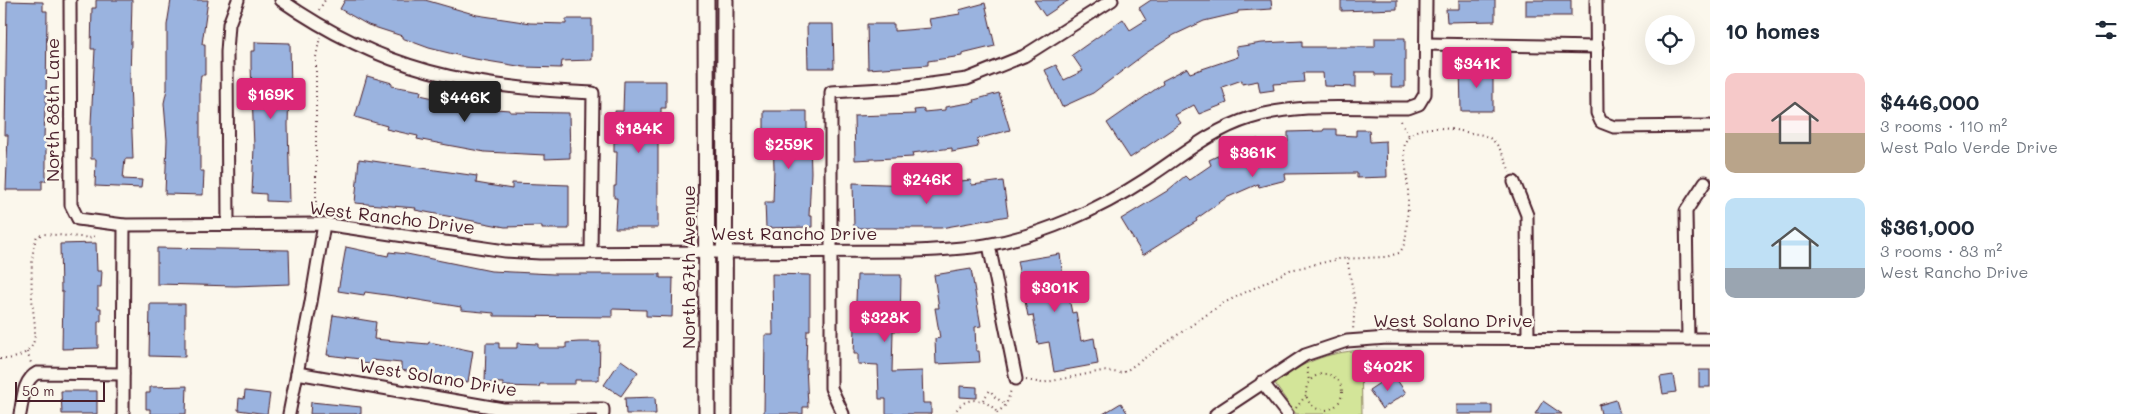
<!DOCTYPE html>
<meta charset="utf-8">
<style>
body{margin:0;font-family:Mali,sans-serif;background:#f6f6f7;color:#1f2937;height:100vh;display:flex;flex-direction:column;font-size:19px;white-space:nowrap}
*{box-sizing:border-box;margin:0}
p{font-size:16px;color:#747a83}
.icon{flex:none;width:28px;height:28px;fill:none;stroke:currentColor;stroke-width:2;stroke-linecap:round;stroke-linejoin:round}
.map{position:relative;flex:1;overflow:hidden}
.details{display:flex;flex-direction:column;background:#fff;width:425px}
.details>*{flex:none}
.tools{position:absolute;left:1645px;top:15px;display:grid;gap:10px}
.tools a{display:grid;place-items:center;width:50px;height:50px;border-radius:50%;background:#fff;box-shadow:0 5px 20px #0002;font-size:25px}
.scale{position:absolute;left:15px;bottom:12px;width:90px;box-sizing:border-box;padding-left:5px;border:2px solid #4a1f2b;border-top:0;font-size:14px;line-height:18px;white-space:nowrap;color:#4a1f2b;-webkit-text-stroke:4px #fbf7ec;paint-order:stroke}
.price{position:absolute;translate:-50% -42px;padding:0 11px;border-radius:5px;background:#db2777;color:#fff;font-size:16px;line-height:32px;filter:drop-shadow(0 1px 2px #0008)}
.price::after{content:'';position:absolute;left:50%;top:30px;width:15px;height:11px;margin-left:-8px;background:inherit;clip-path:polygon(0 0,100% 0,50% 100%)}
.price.on{background:#222;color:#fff}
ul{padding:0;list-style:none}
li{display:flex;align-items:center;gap:15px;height:125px;padding:0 15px}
li span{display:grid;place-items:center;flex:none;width:140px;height:100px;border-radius:10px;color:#555}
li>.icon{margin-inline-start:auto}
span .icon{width:60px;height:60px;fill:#fffc;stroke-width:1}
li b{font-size:21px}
h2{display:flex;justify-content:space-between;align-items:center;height:60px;padding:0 15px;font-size:21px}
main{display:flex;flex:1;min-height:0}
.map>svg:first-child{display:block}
.green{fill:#d3e599;stroke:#8e8262}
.building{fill:#9ab3df;stroke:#4a1f2b}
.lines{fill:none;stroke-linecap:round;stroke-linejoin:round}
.minor-casing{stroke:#4a1f2b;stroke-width:15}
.tertiary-casing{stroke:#4a1f2b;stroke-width:19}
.path{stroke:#4a1f2b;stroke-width:2;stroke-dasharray:1 4;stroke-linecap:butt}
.minor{stroke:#fbf7ec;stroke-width:11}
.tertiary{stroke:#fbf7ec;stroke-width:15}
.labels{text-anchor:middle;stroke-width:5;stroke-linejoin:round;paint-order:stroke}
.street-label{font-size:18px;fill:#4a1f2b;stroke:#fbf7ec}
</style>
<main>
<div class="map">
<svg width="1710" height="414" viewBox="0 0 1710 414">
<rect width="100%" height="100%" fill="#fbf7ec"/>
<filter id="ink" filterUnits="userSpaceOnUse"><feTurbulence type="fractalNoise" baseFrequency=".02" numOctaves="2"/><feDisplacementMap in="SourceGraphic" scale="10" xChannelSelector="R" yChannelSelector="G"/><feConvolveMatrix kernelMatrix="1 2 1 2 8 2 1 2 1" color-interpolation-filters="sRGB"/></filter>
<g filter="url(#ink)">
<path class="green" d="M1361,350l1,64h-66l-22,-31c30,-21 51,-30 87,-33z"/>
<g class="building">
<path d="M96,0h36l-2,81 3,78h-8l-2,20 19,1 -1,8 -46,-2 1,-27h-5v-36l4,-74h-4l1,-41h4z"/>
<path d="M171,0h37l-6,44h3v31h-4l-1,10v86h4l-1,24 -38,-1 2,-54 -3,-37 3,-14v-64z"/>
<path d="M345,0h80l52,15 53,8 36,1v-5h26v41l-30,1 -1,7 -37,-1 -55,-9 -40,-10 -27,-10v-2l-34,-11 -28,-16z"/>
<path d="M1034,0h35l-24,16z"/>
<path d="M1151,0h120l1,9 -34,2v2l-34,8 -30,14 -28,18 -53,40 -31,14 -17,-37 11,-5 8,15 19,-9 -11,-16 51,-36 7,11 16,-10 -7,-12z"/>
<path d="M1341,0h56v9l-56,2z"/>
<path d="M1459,0h36v21l-48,1 -1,-13h13z"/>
<rect x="1526" y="0" width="45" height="16"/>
<path d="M7,1l36,1v9h4l-1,96h-1l-1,32h2v42h-4v9h-36l2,-55h-3z"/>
<path d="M985,3l10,43 -33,8v2l-34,5v4l-60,4 -1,-45h27v7l37,-3 -2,-9 31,-5 -1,-4z"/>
<path d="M807,24h26l1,44h-26z"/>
<path d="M1375,38h30v49h-14v-12h-16v-3h-19v15l-32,-1 -1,-13h-20l1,9 -31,2 1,6 -14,2 -2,-11 -16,3v-4l-20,7 5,16 -28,11 -5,-9 -19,10 6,8 -51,35 -23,-35 56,-39 -1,-3 25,-13 3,5 48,-16 -2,-10 26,-4 40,-2v6h73z"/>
<path d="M255,42l35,1 1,48h-2l-1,34 2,77 -24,-1v-7l-14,-1 2,-46 -3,-81v-15h4z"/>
<path d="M1460,67h23v2h10v42h-32z"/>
<path d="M367,76l25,7v3l29,5 -1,4 60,13 30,2v2l59,1 1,45 -25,1v-4l-60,-3 -38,-7 -30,-6 1,-3 -32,-7 1,-3 -32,-9z"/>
<path d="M624,81h42v27h-5v29h-3v91h-43l2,-30h-3v-12h2l1,-34h-3v-10h4l-3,-31h8z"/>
<path d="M999,93l11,37 -33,9 1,8 -26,5v-4l-40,5 1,4 -58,3 -1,-44 61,-2 -1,-4 10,-1v3l21,-2v-3l30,-5 -1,-2z"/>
<path d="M764,111h43v30h3l1,31 -2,44h3v11l-46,1 -1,-26h8l1,-34 -1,-30h-9z"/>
<path d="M1324,129h12v6l20,1v-6h13l1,12 16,-1 1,36 -30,1v-5l-72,1 1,6 -27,7 -1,-3 -32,14 -30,21 1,2 -54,34 -22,-36 46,-28 18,-15 4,4 22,-15 -2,-5 40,-19 9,-2 2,11 28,-8v-10l35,-1z"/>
<path d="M359,159l118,17 -1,7 36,6v-6l57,2v44h-27v-3l-37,1 -90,-17 1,-2 -61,-5z"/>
<path d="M971,180l1,5 31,-4 5,35 -67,12h-87l-1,-45 61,2z"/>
<path d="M96,243l1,28h5l-1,16h-3v21h3v13h-3v27l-36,1 1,-57h-2l-1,-48z"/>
<path d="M346,247l42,9 1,-4 18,2 84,17 62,3h107v4h13l-1,39 -26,-1v-6l-34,-1v8l-118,-1v-3l-33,-3v-3l-67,-11 -29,-4 -1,3 -26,-4z"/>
<path d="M157,248l132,2 1,34 -55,2 -78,-2z"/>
<path d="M1060,254l4,30 2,-1 6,30 4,-1 5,29 13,-3 4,26 -44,8 -5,-30 -11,2 -5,-29 -5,1 -11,-55z"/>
<path d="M971,269l10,57 -6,1 1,24h3l1,11 -44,2 -1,-25 5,-1 -5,-30h4l-5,-33z"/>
<path d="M772,274l38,1v55h-3l-1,35 2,42h-5v7h-39l1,-79h8z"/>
<path d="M857,275h44l-1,56h-7l-1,41 30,-1 1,32h8v11h-45v-15h-7l-1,-34 -20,-1v-10h-4z"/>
<path d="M150,304h35v53l-36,-1z"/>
<path d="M333,315l43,7 -2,17 54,5 1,-2 44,9 -5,31 -67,-12v-7l-30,-3v4l-12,-1 1,-4 -33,-4z"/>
<path d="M579,342h21l-1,38h-24v4h-35l-1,3 -36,-1v-3h-18l1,-40h13v5h18v-5l21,1v4h28v-5z"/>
<path d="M621,360l17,12 -17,24 -17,-11z"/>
<rect x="1699" y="370" width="11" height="17"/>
<path d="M1393,374l13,19 -24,16 -13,-19z"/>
<path d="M1673,375l3,17 -13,2 -3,-17z"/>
<path d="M187,386l-1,28h-36v-5h-4v-16h4v-6z"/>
<path d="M960,386l17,1v11l-17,-1z"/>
<path d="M61,391h36v23h-35z"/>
<path d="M245,391l25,3 -3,20 -29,-4 1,-12 5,1z"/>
<path d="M655,397l1,17h-30l-1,-16z"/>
<path d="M1616,400l4,14h-19l-2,-9z"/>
<path d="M1543,401l19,13h-27z"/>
<path d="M311,402l50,5v7h-51z"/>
<path d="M1121,403l7,11h-25z"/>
<rect x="1457" y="405" width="35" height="9"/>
</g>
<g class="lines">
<g class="minor-casing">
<g id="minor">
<path d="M70,0l1,205 7,14 46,6 200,-1 181,27 35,2 375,-2c24,-1 47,-2 71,-6 55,-9 114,-36 160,-66 34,-22 65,-49 104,-61 49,-16 106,-9 158,-10l11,-4 6,-10 1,-94"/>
<path d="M281,0c102,71 189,88 312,93l-2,159"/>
<path d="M1596,0l1,113 4,9 13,5 96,-1"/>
<path d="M1426,44l171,3"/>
<path d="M1514,182l13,33 1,123"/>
<path d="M228,224l-1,-172 2,-28 9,-24"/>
<path d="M989,245l27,134"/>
<path d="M1688,339l-2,-128 19,-29"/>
<path d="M297,373l206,36h100v5"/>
<path d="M1262,382l25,32"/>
<path d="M20,414c3,-14 3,-34 17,-41l86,1"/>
<path d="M123,414l1,-189"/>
<path d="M289,414l22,-112 13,-78"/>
<path d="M843,414l-12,-26v-296l70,-4 66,-9 57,-23 88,-56"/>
<path d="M1216,414l89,-59 42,-14 40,-3 323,1"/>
</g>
</g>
<g class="tertiary-casing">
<g id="tertiary">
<path d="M706,0l1,414"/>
<path d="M724,414l1,-414"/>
</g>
</g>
<g class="path">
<path d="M319,10l6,-10"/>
<path d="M1401,121l8,15"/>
<path d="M316,212v-155l4,-20"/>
<path d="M1347,258l8,45 -2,27"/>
<path d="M27,352l4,11"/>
<path d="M0,359c12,1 28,-4 33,-15 4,-11 1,-25 0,-35 -2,-18 -3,-57 4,-73l7,-2 49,4 3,-5"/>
<path d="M1307,368l2,13"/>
<circle cx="1324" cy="392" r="18"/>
<path d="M1026,380l16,3 60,-12 21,2 99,-69 68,-34 49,-11 47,-2 13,-4c8,-9 7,-21 8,-32 1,-14 2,-28 0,-43 -2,-25 -12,-48 25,-50 14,-1 31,4 45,6 21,2 26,21 33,38"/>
<path d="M983,400l7,-10 5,7 10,7"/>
<path d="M1296,408l11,-14"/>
<path d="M997,413l9,-8 5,-15"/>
<path d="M954,414c10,-20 33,-17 44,0"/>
</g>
<use href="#minor" class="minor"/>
<use href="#tertiary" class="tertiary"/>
</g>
</g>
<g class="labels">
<g class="street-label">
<text transform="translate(53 110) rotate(-90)" y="6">North 88th Lane</text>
<text transform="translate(392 218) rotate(7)" y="6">West Rancho Drive</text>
<text x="794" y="240">West Rancho Drive</text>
<text transform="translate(689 267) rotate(-90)" y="6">North 87th Avenue</text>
<text x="1453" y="327">West Solano Drive</text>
<text transform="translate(438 378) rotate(9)" y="6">West Solano Drive</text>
</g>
</g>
</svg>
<div class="tools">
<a><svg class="icon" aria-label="locate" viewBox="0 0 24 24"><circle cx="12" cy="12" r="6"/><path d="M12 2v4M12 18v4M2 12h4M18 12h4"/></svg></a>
</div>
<div class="scale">50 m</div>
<b class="price" style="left:1477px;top:89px">$341K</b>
<b class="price" style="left:271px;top:120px">$169K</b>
<b class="price on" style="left:465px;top:123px">$446K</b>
<b class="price" style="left:639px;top:154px">$184K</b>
<b class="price" style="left:789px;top:170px">$259K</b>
<b class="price" style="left:1253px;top:178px">$361K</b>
<b class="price" style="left:927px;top:205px">$246K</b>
<b class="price" style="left:1055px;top:313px">$301K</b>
<b class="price" style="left:885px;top:343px">$328K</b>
<b class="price" style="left:1388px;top:392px">$402K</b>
</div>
<section class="details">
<h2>10 homes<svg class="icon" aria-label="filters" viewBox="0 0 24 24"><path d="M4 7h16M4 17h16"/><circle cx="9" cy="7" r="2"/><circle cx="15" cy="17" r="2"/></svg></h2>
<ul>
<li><span style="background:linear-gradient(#f6c9c9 60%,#b9a48a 0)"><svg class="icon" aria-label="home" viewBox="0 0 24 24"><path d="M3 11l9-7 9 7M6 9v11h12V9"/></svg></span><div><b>$446,000</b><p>3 rooms · 110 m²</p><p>West Palo Verde Drive</p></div></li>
<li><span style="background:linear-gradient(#bfe0f5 70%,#9aa5b1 0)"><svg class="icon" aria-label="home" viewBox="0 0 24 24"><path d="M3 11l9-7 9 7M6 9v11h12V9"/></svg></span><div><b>$361,000</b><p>3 rooms · 83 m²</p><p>West Rancho Drive</p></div></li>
</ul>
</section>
</main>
